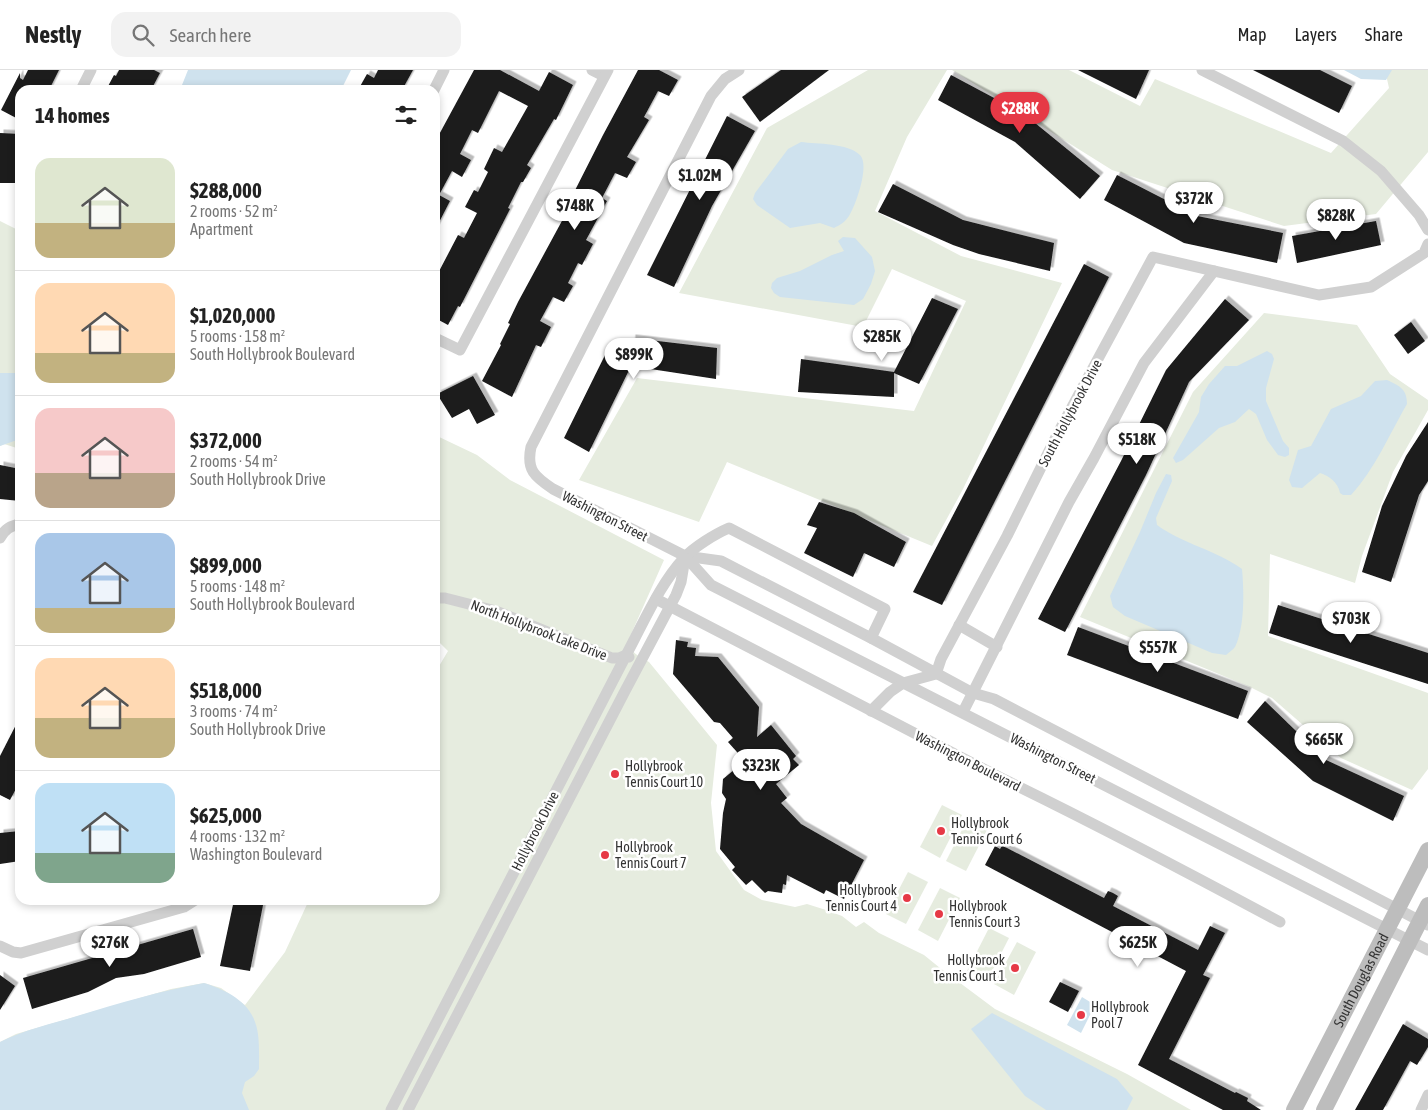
<!DOCTYPE html>
<meta charset="utf-8">
<style>
body{margin:0;font-family:"Asap Condensed",sans-serif;background:#f2f2f2;color:#222;height:100vh;display:flex;flex-direction:column;font-size:19px;white-space:nowrap}
*{box-sizing:border-box;margin:0}
p{font-size:16px;color:#767676}
.icon{flex:none;width:28px;height:28px;fill:none;stroke:currentColor;stroke-width:2;stroke-linecap:round;stroke-linejoin:round}
.map{position:relative;flex:1;overflow:hidden}
.details{position:absolute;left:15px;top:15px;width:425px;height:820px;display:flex;flex-direction:column;background:#fff;border-radius:15px;box-shadow:0 2px 8px #0003}
.details>*{flex:none}
.price{position:absolute;translate:-50% -42px;padding:0 11px;border-radius:18px;background:#fff;color:#222;font-size:16px;line-height:32px;filter:drop-shadow(0 1px 2px #0008)}
.price::after{content:'';position:absolute;left:50%;top:30px;width:15px;height:11px;margin-left:-8px;background:inherit;clip-path:polygon(0 0,100% 0,50% 100%)}
.price.active{background:#e63946;color:#fff}
ul{padding:0;list-style:none}
li{display:flex;align-items:center;gap:15px;height:125px;padding:0 20px}
li+li{border-top:1px solid #e0e0e0}
li span{display:grid;place-items:center;flex:none;width:140px;height:100px;border-radius:15px;color:#555}
li>.icon{margin-inline-start:auto}
span .icon{width:60px;height:60px;fill:#fffc;stroke-width:1}
li b{font-size:21px}
h2{display:flex;justify-content:space-between;align-items:center;height:60px;padding:0 20px;font-size:21px}
header{display:flex;align-items:center;gap:30px;box-sizing:border-box;height:70px;padding:0 25px;background:#fff;border-bottom:1px solid #e0e0e0}
header strong{font-size:24px}
nav{display:flex;gap:28px;margin-inline-start:auto;font-size:18px}
.search{width:350px;height:45px;background:#f2f2f2;display:flex;align-items:center;gap:12px;box-sizing:border-box;padding:0 18px;border-radius:15px;color:#767676;font-size:19px}
.map>svg:first-child{display:block}
.green{fill:#e6ecdf}
.water{fill:#cfe2ee}
.building{fill:#1a1a1a;filter:url(#shadow)}
.lines{fill:none;stroke-linecap:round;stroke-linejoin:round}
.street{stroke:#d0d0d0;stroke-width:11}
.secondary{stroke:#bdbdbd;stroke-width:16}
.poi-dot{fill:#e63946;stroke:#fff;stroke-width:2}
.labels{text-anchor:middle;stroke-width:5;stroke-linejoin:round;paint-order:stroke}
.street-label{font-size:14px;fill:#333;stroke:#fff}
.poi-label{font-size:14px;fill:#333;stroke:#fff;text-anchor:start}
</style>
<header>
<strong>Nestly</strong>
<div class="search"><svg class="icon" aria-label="search" viewBox="0 0 24 24"><circle cx="10" cy="10" r="6"/><path d="M15 15l6 6"/></svg>Search here</div>
<nav><a>Map</a><a>Layers</a><a>Share</a></nav>
</header>
<div class="map">
<svg width="1428" height="1040" viewBox="0 0 1428 1040">
<defs>
<filter id="shadow"><feDropShadow dx="3.5" dy="-3.5" stdDeviation="0" flood-color="#0004"/></filter>
</defs>
<rect width="100%" height="100%" fill="#fff"/>
<g class="green">
<path d="M868,0h79l-40,67 -32,74 86,45 101,27 -99,206 -31,57 -205,-84 -28,60 -120,-42 58,-102 277,33 52,-110 -74,-32 -29,58 -184,-34 88,-165z"/>
<path d="M952,0h117l71,36 15,-27 176,74 58,-65 -4,-18h43v82l-52,62 -92,12 -172,-56z"/>
<path d="M0,151l20,10v218l-16,-5 -4,2z"/>
<path d="M1264,243l93,12 33,49 38,26v10l-35,62 -31,84 -7,27 -85,-29 -2,82 160,57v76l-16,21 -71,-32 -69,-60 -24,-12 -168,-69 113,-225z"/>
<path d="M435,365l42,20 33,25 154,80 -36,81c2,12 11,15 21,21l68,83 -6,58 5,48 28,39 18,10 33,7 12,-3 19,6 16,6 14,11 8,-5 15,11 45,22 16,13 55,41 132,65 64,36h-1191v-68l16,-8 155,-45 33,-6 17,5 24,17 40,-53 24,-52h126v-227l13,-22 -13,-13z"/>
<path d="M942,735l20,10 -22,43 -20,-11z"/>
<path d="M968,748l20,10 -22,43 -20,-10z"/>
<path d="M908,802l20,10 -22,42 -20,-10z"/>
<path d="M940,818l20,10 -22,43 -20,-11z"/>
<path d="M989,858l20,10 -22,43 -20,-10z"/>
<path d="M1017,872l19,10 -22,43 -20,-11z"/>
</g>
<g class="water">
<path d="M188,0h163l-10,20h-161z"/>
<path d="M1344,0h48l-6,10 -25,-1z"/>
<path d="M801,72c16,2 47,1 59,13 10,10 -4,50 -11,61 -4,6 -9,9 -15,12l-14,-5 -30,5 -33,-23 -4,-6 2,-6 33,-44z"/>
<path d="M843,167l12,1 17,19 3,14 -4,13 -8,15 -9,6 -74,-8 -6,-4 -3,-5 1,-5 5,-5 23,-7 32,-16 12,-4 -6,-10z"/>
<path d="M1267,281l5,3 2,5 -8,29v13l17,40 6,7v7l-4,2 -7,-2 -11,-15 -11,-26 -7,-5 -14,13 -16,6 -36,32 -7,3 -3,-5 26,-46 2,-15 8,-13 16,-18h12z"/>
<path d="M0,303h20v66l-20,7z"/>
<path d="M1387,310c13,6 20,9 20,24 -18,31 -32,65 -56,91h-8l-3,-2c-2,-11 -11,-17 -20,-20l-18,15 -10,-1 -3,-7 9,-30 13,-4 20,-37 30,-13 14,-15z"/>
<path d="M1166,404l5,1 1,6 -16,37 1,7c26,19 59,25 85,44 2,21 3,58 -7,78 -2,3 -6,5 -9,8l-14,-2 -87,-37 -12,-9 -3,-11 30,-64 16,-39z"/>
<path d="M204,913c19,6 44,17 51,39 5,12 4,33 4,47l-5,7 -9,6 -3,11 7,17h-249v-68c24,-12 51,-18 77,-26 42,-13 83,-25 127,-33z"/>
<path d="M1082,927l13,8 -14,28 -14,-8z"/>
<path d="M992,943l125,66 16,19 -6,12h-81l-21,-14 -54,-67z"/>
</g>
<g class="building">
<path d="M28,0h31l-10,20h-29v30l-19,-10 19,-37v5l3,2z"/>
<path d="M119,0h35l6,3 -9,17h-45l8,-15 2,1z"/>
<path d="M378,0h35l-11,20h-44l9,-16 7,4z"/>
<path d="M474,0h26l39,21 10,-19 24,13 -17,35 -2,-1 -27,46 4,3 -8,14h-2l-13,26 2,1 -50,98 -2,-1 -10,19 -13,-7v-39l23,-44 6,3 13,-25 -12,-6 9,-17 4,2 10,-20 -4,-3 10,-21 8,4 26,-46 -29,-15 -21,42 -6,-3 -12,24 11,6 -9,17 -10,-6 -13,24 11,6 -15,29v-88z"/>
<path d="M638,0h21l19,10 -9,16 -11,-5 -14,26 5,3 -22,37 9,5 -9,16 -12,-5 -13,25 5,3 -21,39 7,4 -11,21 -4,-2 -10,20 5,3 -9,16 -11,-5 -13,24 11,6 -10,20 -5,-2 -24,52 -30,-16 19,-36 -1,-1 10,-20 -2,-1 10,-21 45,-83 -2,-1 42,-83z"/>
<path d="M781,0h48l-69,52 -18,-25z"/>
<path d="M1078,0h71l-13,29z"/>
<path d="M1253,0h67l32,16 -13,27z"/>
<path d="M951,5l73,39 76,62 -20,23 -65,-57 -77,-42z"/>
<path d="M727,46l28,15 -43,75 -38,81 -27,-12z"/>
<path d="M0,63l20,1v49h-20z"/>
<path d="M1117,105l80,41 86,17 -6,30 -93,-20 -80,-43z"/>
<path d="M893,114l70,36 91,23 -4,28 -71,-17 -26,-9 -75,-33z"/>
<path d="M1376,151l5,24 -84,18 -5,-27z"/>
<path d="M1084,194l25,13 -167,328 -29,-13z"/>
<path d="M932,228l26,11 -39,75 -25,-11v24l-96,-5 3,-33 93,13z"/>
<path d="M1225,229l24,21 -60,62 -43,93 -81,157 -27,-13 83,-158 45,-91z"/>
<path d="M1411,252l14,19 -17,13 -14,-19z"/>
<path d="M632,268l85,10 -1,31 -85,-13 -42,86 -25,-14 44,-89 22,13z"/>
<path d="M473,306l22,39 -18,9 -8,-15 -17,9 -15,-24z"/>
<path d="M1428,352v59l-9,14 -28,87 -29,-10 20,-66 24,-50z"/>
<path d="M0,395l20,4v32l-20,-2z"/>
<path d="M819,432l35,11 52,29 -12,25 -30,-14 -11,24 -49,-24 13,-25 -10,-3z"/>
<path d="M1278,535l150,48v31l-159,-51z"/>
<path d="M1078,557l170,64 -10,28 -171,-64z"/>
<path d="M676,570l12,2 -1,5 9,1 -1,8 23,1 41,50 -2,30 14,-12 25,31 -3,3 6,6 -23,19 11,14 -6,5 20,21 63,36 -20,39 -18,-9 -2,4 -37,-19 -1,10 -3,-1 -1,9 -14,-2 -3,2 -13,-13 -6,5 -14,-15 3,-3 -15,-18 3,-36 3,-14 -4,-6 1,-14 22,-18 -17,-19 5,-4 -13,-15 -6,-1 -41,-48z"/>
<path d="M1265,631l61,59 78,36 -11,25 -80,-40 -66,-59z"/>
<path d="M20,647v64l-10,19 -10,-5v-39z"/>
<path d="M20,761v30l-20,3v-31z"/>
<path d="M995,776l5,3 2,-3 5,2 97,50 4,-7 5,2 5,3 -5,10 85,44 12,-24 15,7 -22,42 7,3 -41,81 66,34 1,-1 12,6 -1,3 14,9h-38l-85,-45 48,-94 -201,-106z"/>
<path d="M234,830h30l-14,71 -30,-5z"/>
<path d="M193,859l8,28 -57,17 -28,4 -28,14 -56,17 -9,-31z"/>
<path d="M0,905l15,11 -15,24z"/>
<path d="M1060,912l19,9 -11,21 -19,-10z"/>
<path d="M1403,954l25,15v8l-11,18 -7,-4 -27,49h-28z"/>
</g>
<g class="lines">
<g class="street">
<path d="M592,0l12,6"/>
<path d="M739,0l-14,9 -14,17 -180,351c-5,23 4,30 22,42l132,67 36,5 150,77 102,55 21,6 434,226"/>
<path d="M1202,0l141,71 38,30 38,44 9,15"/>
<path d="M81,20l10,-20"/>
<path d="M434,20l10,-20"/>
<path d="M435,268l25,12 148,-280"/>
<path d="M0,468c5,-9 10,-12 20,-14"/>
<path d="M685,486l26,29 717,365"/>
<path d="M435,528h10l51,13 116,47h7l7,-3 3,2"/>
<path d="M656,529l343,178c95,46 188,95 281,145"/>
<path d="M959,555l38,22"/>
<path d="M871,641l19,-19 13,-9 33,-9 5,-15 66,-123 52,-105 94,-174 166,38 52,-8 53,-34 4,-9"/>
<path d="M963,642l106,-210 25,-44 50,-95 70,-92"/>
<path d="M0,876l13,6 8,1 149,-42 14,-4 11,-7"/>
<path d="M391,1040l244,-472c14,-27 28,-57 49,-80 10,-11 31,-24 45,-30l156,81 -14,29"/>
<path d="M408,1040l217,-419 51,-96 5,-13 4,-24"/>
<path d="M1421,1040l7,-15"/>
</g>
<g class="secondary">
<path id="s1" d="M1294,1040l134,-260"/>
<path d="M1324,1040l104,-205"/>
</g>
</g>
<g class="poi-dot">
<circle cx="615" cy="704" r="5"/>
<circle cx="941" cy="761" r="5"/>
<circle cx="605" cy="785" r="5"/>
<circle cx="907" cy="828" r="5"/>
<circle cx="939" cy="844" r="5"/>
<circle cx="1015" cy="898" r="5"/>
<circle cx="1081" cy="945" r="5"/>
</g>
<g class="labels">
<g class="street-label">
<text transform="translate(1070 343) rotate(-62)" y="5">South Hollybrook Drive</text>
<text transform="translate(605 446) rotate(27)" y="5">Washington Street</text>
<text transform="translate(539 560) rotate(21)" y="5">North Hollybrook Lake Drive</text>
<text transform="translate(1053 688) rotate(27)" y="5">Washington Street</text>
<text transform="translate(968 691) rotate(27)" y="5">Washington Boulevard</text>
<text transform="translate(535 761) rotate(-63)" y="5">Hollybrook Drive</text>
<text dy="5" stroke="none"><textPath href="#s1" startOffset="146">South Douglas Road</textPath></text>
</g>
<g class="poi-label">
<text x="625" y="701">Hollybrook<tspan x="625" dy="16">Tennis Court 10</tspan></text>
<text x="951" y="758">Hollybrook<tspan x="951" dy="16">Tennis Court 6</tspan></text>
<text x="615" y="782">Hollybrook<tspan x="615" dy="16">Tennis Court 7</tspan></text>
<text x="897" y="825" text-anchor="end">Hollybrook<tspan x="897" dy="16">Tennis Court 4</tspan></text>
<text x="949" y="841">Hollybrook<tspan x="949" dy="16">Tennis Court 3</tspan></text>
<text x="1005" y="895" text-anchor="end">Hollybrook<tspan x="1005" dy="16">Tennis Court 1</tspan></text>
<text x="1091" y="942">Hollybrook<tspan x="1091" dy="16">Pool 7</tspan></text>
</g>
</g>
</svg>
<b class="price active" style="left:1020px;top:64px">$288K</b>
<b class="price" style="left:700px;top:131px">$1.02M</b>
<b class="price" style="left:1194px;top:154px">$372K</b>
<b class="price" style="left:575px;top:161px">$748K</b>
<b class="price" style="left:1336px;top:171px">$828K</b>
<b class="price" style="left:882px;top:292px">$285K</b>
<b class="price" style="left:634px;top:310px">$899K</b>
<b class="price" style="left:1137px;top:395px">$518K</b>
<b class="price" style="left:1351px;top:574px">$703K</b>
<b class="price" style="left:1158px;top:603px">$557K</b>
<b class="price" style="left:1324px;top:695px">$665K</b>
<b class="price" style="left:761px;top:721px">$323K</b>
<b class="price" style="left:110px;top:898px">$276K</b>
<b class="price" style="left:1138px;top:898px">$625K</b>
<section class="details">
<h2>14 homes<svg class="icon" aria-label="filters" viewBox="0 0 24 24"><path d="M4 7h16M4 17h16"/><circle cx="9" cy="7" r="2"/><circle cx="15" cy="17" r="2"/></svg></h2>
<ul>
<li><span style="background:linear-gradient(#dfe7d0 65%,#c2b280 0)"><svg class="icon" aria-label="home" viewBox="0 0 24 24"><path d="M3 11l9-7 9 7M6 9v11h12V9"/></svg></span><div><b>$288,000</b><p>2 rooms · 52 m²</p><p>Apartment</p></div></li>
<li><span style="background:linear-gradient(#ffd9b3 70%,#c2b280 0)"><svg class="icon" aria-label="home" viewBox="0 0 24 24"><path d="M3 11l9-7 9 7M6 9v11h12V9"/></svg></span><div><b>$1,020,000</b><p>5 rooms · 158 m²</p><p>South Hollybrook Boulevard</p></div></li>
<li><span style="background:linear-gradient(#f6c9c9 65%,#b9a48a 0)"><svg class="icon" aria-label="home" viewBox="0 0 24 24"><path d="M3 11l9-7 9 7M6 9v11h12V9"/></svg></span><div><b>$372,000</b><p>2 rooms · 54 m²</p><p>South Hollybrook Drive</p></div></li>
<li><span style="background:linear-gradient(#a9c7e8 75%,#c2b280 0)"><svg class="icon" aria-label="home" viewBox="0 0 24 24"><path d="M3 11l9-7 9 7M6 9v11h12V9"/></svg></span><div><b>$899,000</b><p>5 rooms · 148 m²</p><p>South Hollybrook Boulevard</p></div></li>
<li><span style="background:linear-gradient(#ffd9b3 60%,#c2b280 0)"><svg class="icon" aria-label="home" viewBox="0 0 24 24"><path d="M3 11l9-7 9 7M6 9v11h12V9"/></svg></span><div><b>$518,000</b><p>3 rooms · 74 m²</p><p>South Hollybrook Drive</p></div></li>
<li><span style="background:linear-gradient(#bfe0f5 70%,#7fa58c 0)"><svg class="icon" aria-label="home" viewBox="0 0 24 24"><path d="M3 11l9-7 9 7M6 9v11h12V9"/></svg></span><div><b>$625,000</b><p>4 rooms · 132 m²</p><p>Washington Boulevard</p></div></li>
</ul>
</section>
</div>
